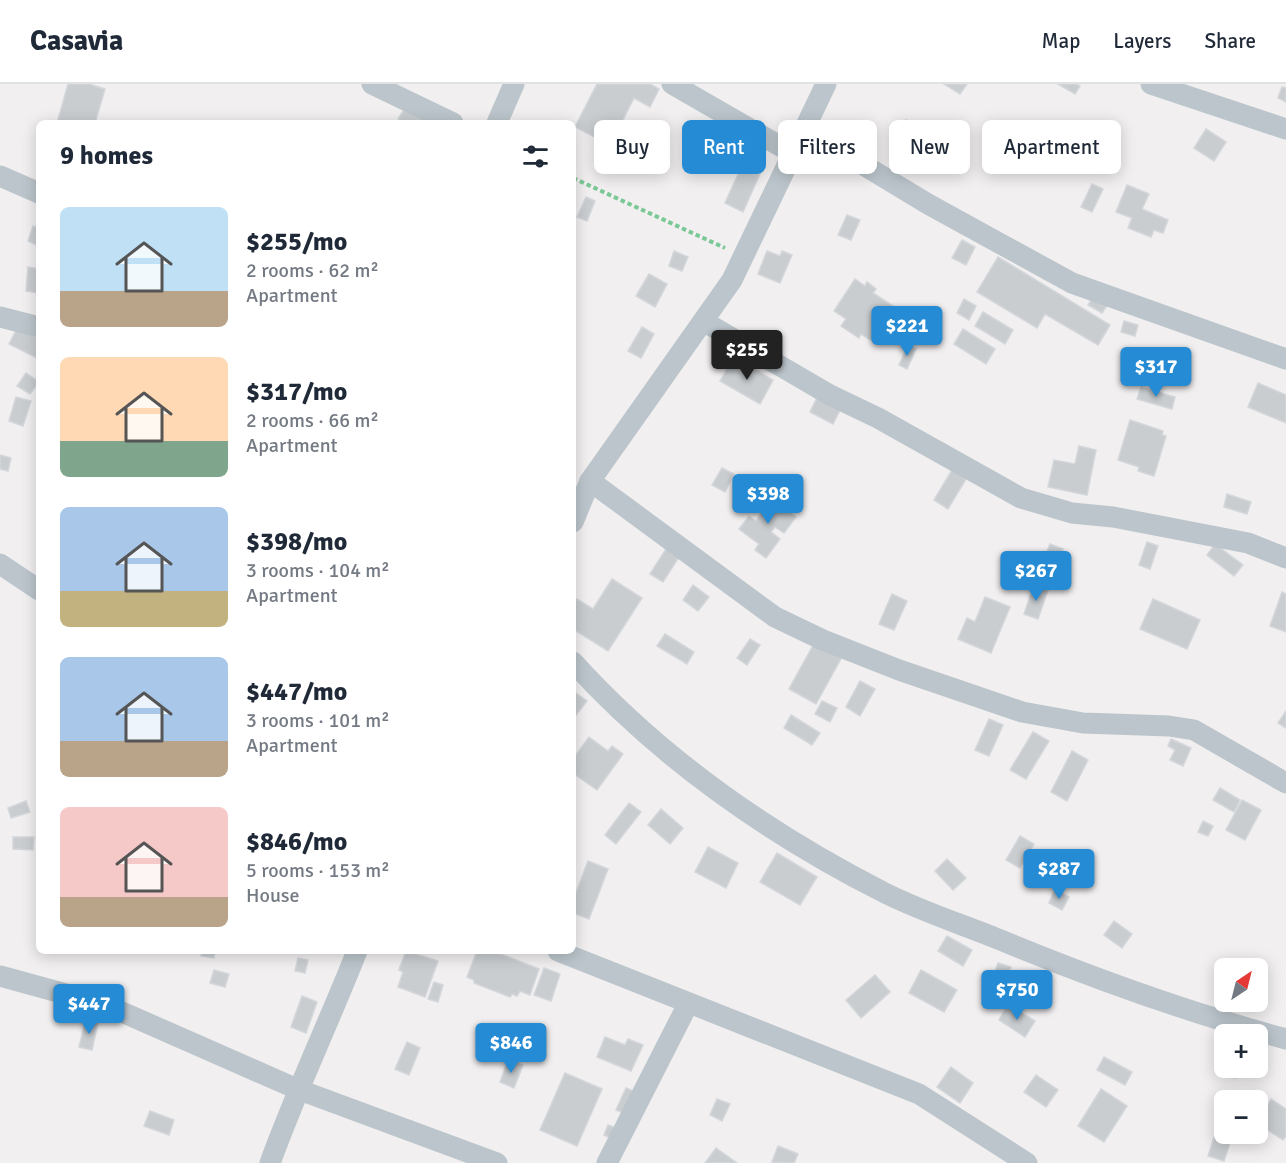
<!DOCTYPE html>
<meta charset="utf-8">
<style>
body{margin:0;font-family:Signika,sans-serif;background:#f2f2f3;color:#1f2937;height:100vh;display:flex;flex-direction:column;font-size:22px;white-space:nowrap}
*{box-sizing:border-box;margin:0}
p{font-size:20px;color:#747a83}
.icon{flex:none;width:33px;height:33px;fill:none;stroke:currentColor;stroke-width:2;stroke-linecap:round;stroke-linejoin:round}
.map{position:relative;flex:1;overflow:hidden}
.side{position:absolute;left:36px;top:36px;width:540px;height:834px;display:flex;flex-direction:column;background:#fff;border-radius:9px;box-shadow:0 3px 15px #0003}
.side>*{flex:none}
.top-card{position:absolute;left:594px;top:36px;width:570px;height:54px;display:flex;gap:12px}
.needle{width:39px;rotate:35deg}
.fabs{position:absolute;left:1214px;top:874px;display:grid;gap:12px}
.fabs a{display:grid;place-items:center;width:54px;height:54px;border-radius:9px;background:#fff;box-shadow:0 3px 15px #0003;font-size:30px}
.price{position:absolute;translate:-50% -51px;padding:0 14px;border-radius:6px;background:#258bd5;color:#fff;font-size:20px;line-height:39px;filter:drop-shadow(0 2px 3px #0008)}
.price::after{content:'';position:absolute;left:50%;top:36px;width:18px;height:14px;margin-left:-9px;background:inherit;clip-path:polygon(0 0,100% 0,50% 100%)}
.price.active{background:#222;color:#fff}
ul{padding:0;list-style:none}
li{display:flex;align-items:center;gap:18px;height:150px;padding:0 24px}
li span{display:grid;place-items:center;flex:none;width:168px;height:120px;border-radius:9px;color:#555}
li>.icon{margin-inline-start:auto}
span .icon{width:72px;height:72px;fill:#fffc;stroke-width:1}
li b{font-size:26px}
h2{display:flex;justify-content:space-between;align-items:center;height:72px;padding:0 24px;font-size:26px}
.chip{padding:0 21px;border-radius:9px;background:#fff;box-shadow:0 3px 15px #0003;font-size:21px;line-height:54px}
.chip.active{background:#258bd5;color:#fff}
header{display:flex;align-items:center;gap:36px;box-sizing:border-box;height:84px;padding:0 30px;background:#fff;border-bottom:2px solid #e0e1e3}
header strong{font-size:28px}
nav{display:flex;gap:33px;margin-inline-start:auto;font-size:21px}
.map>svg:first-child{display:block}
.building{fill:#c9cdd0;stroke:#d3d6da;stroke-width:1.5}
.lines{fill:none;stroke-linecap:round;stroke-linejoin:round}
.path{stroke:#7ac896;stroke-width:4;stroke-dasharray:4.5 3;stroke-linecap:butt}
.minor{stroke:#bbc5cb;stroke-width:21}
</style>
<header>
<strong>Casavia</strong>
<nav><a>Map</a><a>Layers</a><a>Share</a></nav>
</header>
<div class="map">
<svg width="1286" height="1079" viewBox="0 0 1286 1079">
<rect width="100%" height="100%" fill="#f1efef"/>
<g class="building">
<path d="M68,0h21l16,5 -10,34h-38z"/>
<path d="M597,0h53l9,5 -9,18 -16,-9 -24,47 -35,-18z"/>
<path d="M944,0h23l-7,10z"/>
<path d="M1058,0h18l4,2 -5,8z"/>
<path d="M1282,3l4,1v14l-8,-4z"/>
<path d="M407,21l24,14 -3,4h-24l-6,-4z"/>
<path d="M906,36l14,6 -6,13 -14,-7z"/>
<path d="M1206,45l20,13 -12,19 -20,-13z"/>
<path d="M746,73l18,8 -21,47 -18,-9z"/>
<path d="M1092,100l11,5 -11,23 -11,-5z"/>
<path d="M1127,101l22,9 -7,15 26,11 -5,13 -9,-3 -3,7 -23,-9 4,-10 -16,-6z"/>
<path d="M586,113l9,4 -8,20 -10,-4z"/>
<path d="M847,131l13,5 -9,20 -13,-5z"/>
<path d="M33,142l6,3v17l-11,-5z"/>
<path d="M962,156l13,7 -9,18 -14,-7z"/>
<path d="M674,167l14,6 -6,14 -13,-5z"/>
<path d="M767,167l13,5 2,-5 10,4 -12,28 -22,-9z"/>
<path d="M998,173l112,68 -12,20 -53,-31 -8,14 -60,-36z"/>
<path d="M28,183l11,2v24l-13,-2z"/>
<path d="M649,190l18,10 -12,23 -19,-11z"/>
<path d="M855,195l10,7 2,-4 9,7 -3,4 23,15 -22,34 -13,-8 -2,4 -18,-12 5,-7 -12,-8z"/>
<path d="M1094,212l14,8 -6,9 -14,-8z"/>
<path d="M964,215l12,7 -7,14 -12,-7z"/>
<path d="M983,228l30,18 -8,14 -30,-18z"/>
<path d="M1124,237l14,4 -3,11 -14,-4z"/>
<path d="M642,243l12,7 -13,24 -13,-7z"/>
<path d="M17,245l22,10v20l-30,-15z"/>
<path d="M963,245l32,20 -9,15 -32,-20z"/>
<path d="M908,262l8,3 -9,20 -8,-4z"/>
<path d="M734,273l39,23 -13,24 -40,-23z"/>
<path d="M26,289l13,9 -9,12 -13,-8z"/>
<path d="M1258,299l28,12v28l-38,-16z"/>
<path d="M1141,303l34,10 -3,12 -35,-10z"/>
<path d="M16,313l15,4 -8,25 -14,-5z"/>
<path d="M817,314l23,12 -7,14 -23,-12z"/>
<path d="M1130,336l33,11 -1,4 4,1 -12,40 -16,-5 1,-4 -21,-7z"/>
<path d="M1079,362l17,4 -9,45 -39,-8 6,-27 21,4z"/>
<path d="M0,371l11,3 -3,13 -8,-2z"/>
<path d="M722,384l12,6 -9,18 -13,-7z"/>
<path d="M952,386l14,9 -18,30 -14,-9z"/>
<path d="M1227,410l24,8 -4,12 -23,-7z"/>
<path d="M766,411l30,22 -12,16 -9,-6 -4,5 9,7 -14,19 -11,-8 4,-6 -20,-15 10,-13 7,5 7,-10 -5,-5z"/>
<path d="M1147,458l11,4 -8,23 -11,-4z"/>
<path d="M1050,460l13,5 -9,25 -14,-5z"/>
<path d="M1215,460l28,21 -9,11 -27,-21z"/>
<path d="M666,465l13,8 -16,25 -13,-8z"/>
<path d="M612,495l30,19 -34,53 -35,-22v-23l4,-7 16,10z"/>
<path d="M693,501l16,12 -11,14 -15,-11z"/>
<path d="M1034,501l14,5 -10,29 -14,-5z"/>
<path d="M1282,508l4,2v38l-16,-6z"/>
<path d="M892,510l15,7 -13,29 -15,-6z"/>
<path d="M985,513l25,10 -19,46 -33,-14 9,-21 8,4z"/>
<path d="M1153,515l47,21 -13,29 -47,-20z"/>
<path d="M665,550l29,18 -7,12 -30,-18z"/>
<path d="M750,555l10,6 -13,20 -10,-7z"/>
<path d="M816,556l27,15 -27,49 -27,-15z"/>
<path d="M860,597l15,8 -15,27 -14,-9z"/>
<path d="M573,607l14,10 -14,18z"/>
<path d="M822,617l15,7 -7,14 -15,-8z"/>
<path d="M1286,627v17l-8,-5z"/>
<path d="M791,631l29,18 -8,12 -28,-17z"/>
<path d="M989,635l14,6 -14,31 -14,-6z"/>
<path d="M1033,648l16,9 -23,38 -16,-9z"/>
<path d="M589,653l19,14 4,-5 11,8 -26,36 -24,-17v-14z"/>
<path d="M1171,655l20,9 -8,18 -13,-6 5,-10 -7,-4z"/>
<path d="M1072,667l16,9 -21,41 -16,-9z"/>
<path d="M1220,704l20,12 -6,12 -21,-12z"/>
<path d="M1242,716l19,10 -16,30 -19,-10z"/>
<path d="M26,717l4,11 -19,6 -3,-10z"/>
<path d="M629,719l12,9 -25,32 -11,-9z"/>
<path d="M661,725l22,19 -13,16 -22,-19z"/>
<path d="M1203,737l10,5 -5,10 -10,-4z"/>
<path d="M1020,752l14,8 -14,24 -14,-8z"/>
<path d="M13,753h21l-1,13 -20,-1z"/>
<path d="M708,763l30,16 -12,25 -31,-16z"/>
<path d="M777,769l40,24 -17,28 -40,-23z"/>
<path d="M947,775l19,19 -13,12 -18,-19z"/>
<path d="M588,777l20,8 -19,50 -16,-6v-12z"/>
<path d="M1055,805l14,8 -7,13 -13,-7z"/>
<path d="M1114,837l18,13 -10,14 -18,-13z"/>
<path d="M947,852l25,14 -9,16 -25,-15z"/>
<path d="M202,867h13l-1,7 -13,-2z"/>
<path d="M406,867l32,10 -13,36 -27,-10 5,-15 -4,-2z"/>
<path d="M477,867h16l46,18 -9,26 -10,-4 -3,5 -5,-2 -2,3 -36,-14v-3l-7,-3z"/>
<path d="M298,874l10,2 -3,13 -10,-2z"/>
<path d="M1235,875l16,6 -2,4h-18z"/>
<path d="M998,879l13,4 -8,23 -13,-5z"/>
<path d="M544,884l16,6 -9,27 -17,-6z"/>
<path d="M214,886l15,4 -4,13 -15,-4z"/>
<path d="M921,886l36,20 -13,22 -35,-19z"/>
<path d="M875,891l15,17 -29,26 -15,-18z"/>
<path d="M434,898l9,3 -5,17 -10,-3z"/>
<path d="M302,912l15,6 -11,31 -15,-6z"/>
<path d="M1008,920l27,17 -10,16 -26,-17z"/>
<path d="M86,935l12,3 -6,28 -13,-3z"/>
<path d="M605,953l20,8 3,-6 15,6 -12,26 -34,-14z"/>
<path d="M407,958l13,6 -11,27 -14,-6z"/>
<path d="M1104,973l28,15 -7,13 -28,-15z"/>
<path d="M508,976l15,5 -9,23 -14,-6z"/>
<path d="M1224,978v6h14l-2,10 -15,-3z"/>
<path d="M951,983l22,16 -13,20 -23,-16z"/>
<path d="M565,989l37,16 -25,57 -37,-16z"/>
<path d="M1036,991l22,15 -12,17 -22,-15z"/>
<path d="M626,1004l12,5 -9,22 -13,-5z"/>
<path d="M1101,1005l26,17 -23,36 -26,-16z"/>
<path d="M717,1015l13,5 -8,17 -12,-6z"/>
<path d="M1271,1015l15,10v27l-3,4 -26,-17z"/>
<path d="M150,1027l24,9 -5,15 -25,-9z"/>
<path d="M608,1041l11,4 -4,11 -11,-5z"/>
<path d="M1216,1047l16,6 -8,24 -16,-5z"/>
<path d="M778,1062l20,8 -4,9 -22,-1z"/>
<path d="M716,1064l21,15h-32z"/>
</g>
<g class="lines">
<path class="path" d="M573,94l152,70"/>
<g class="minor">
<path d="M372,0l81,39"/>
<path d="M672,0l120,69"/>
<path d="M1151,0l135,45"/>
<path d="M497,39l17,-39"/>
<path d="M804,45l124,75 144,79 214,76"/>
<path d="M0,92l39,17"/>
<path d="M0,233l39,10"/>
<path d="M703,237l127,74 48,23 143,80 51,15 41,4 135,26 38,15"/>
<path d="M590,397l185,136 48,23 76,30 123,42 61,11 86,3 25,4 92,53"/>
<path d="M573,438l17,-41 142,-201 94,-196"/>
<path d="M0,480l39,26"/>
<path d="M573,578c88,97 196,172 312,231 38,19 79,32 118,48 92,38 187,72 283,98"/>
<path d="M558,867l361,143 108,69"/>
<path d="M0,892l106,29 191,84 200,74"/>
<path d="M270,1079c26,-72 59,-141 87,-212"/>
<path d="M607,1079l81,-159"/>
</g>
</g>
</svg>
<div class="fabs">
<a><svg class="needle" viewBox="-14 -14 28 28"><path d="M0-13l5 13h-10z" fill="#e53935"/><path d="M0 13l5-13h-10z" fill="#747a83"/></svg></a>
<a>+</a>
<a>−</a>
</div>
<b class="price" style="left:907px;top:273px">$221</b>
<b class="price active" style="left:747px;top:297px">$255</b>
<b class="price" style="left:1156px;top:314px">$317</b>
<b class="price" style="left:768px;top:441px">$398</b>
<b class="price" style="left:1036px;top:518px">$267</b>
<b class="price" style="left:1059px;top:816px">$287</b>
<b class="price" style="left:1017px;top:937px">$750</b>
<b class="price" style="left:89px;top:951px">$447</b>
<b class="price" style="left:511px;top:990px">$846</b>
<div class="top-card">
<a class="chip">Buy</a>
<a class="chip active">Rent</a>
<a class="chip">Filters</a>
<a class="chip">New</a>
<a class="chip">Apartment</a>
</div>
<section class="side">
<h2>9 homes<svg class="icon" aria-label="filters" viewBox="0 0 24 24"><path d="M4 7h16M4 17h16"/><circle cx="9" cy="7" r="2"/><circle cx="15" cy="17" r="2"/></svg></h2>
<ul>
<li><span style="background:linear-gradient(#bfe0f5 70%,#b9a48a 0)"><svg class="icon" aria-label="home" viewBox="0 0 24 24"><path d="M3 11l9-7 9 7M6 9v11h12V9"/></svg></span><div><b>$255/mo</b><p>2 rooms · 62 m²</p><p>Apartment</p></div></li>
<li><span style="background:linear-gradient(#ffd9b3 70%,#7fa58c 0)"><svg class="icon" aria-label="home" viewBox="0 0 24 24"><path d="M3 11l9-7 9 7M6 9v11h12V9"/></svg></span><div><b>$317/mo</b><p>2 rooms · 66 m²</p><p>Apartment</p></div></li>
<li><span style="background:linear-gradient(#a9c7e8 70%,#c2b280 0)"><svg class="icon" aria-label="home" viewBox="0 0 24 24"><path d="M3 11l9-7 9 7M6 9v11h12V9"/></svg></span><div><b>$398/mo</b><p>3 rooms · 104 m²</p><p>Apartment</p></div></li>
<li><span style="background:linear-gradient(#a9c7e8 70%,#b9a48a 0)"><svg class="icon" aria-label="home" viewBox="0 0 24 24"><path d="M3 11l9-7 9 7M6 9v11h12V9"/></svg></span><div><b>$447/mo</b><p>3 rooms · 101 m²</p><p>Apartment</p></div></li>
<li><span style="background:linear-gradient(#f6c9c9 75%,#b9a48a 0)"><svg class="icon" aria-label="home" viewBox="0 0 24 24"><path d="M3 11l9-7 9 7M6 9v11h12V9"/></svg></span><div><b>$846/mo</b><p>5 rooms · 153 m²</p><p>House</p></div></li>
</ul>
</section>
</div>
